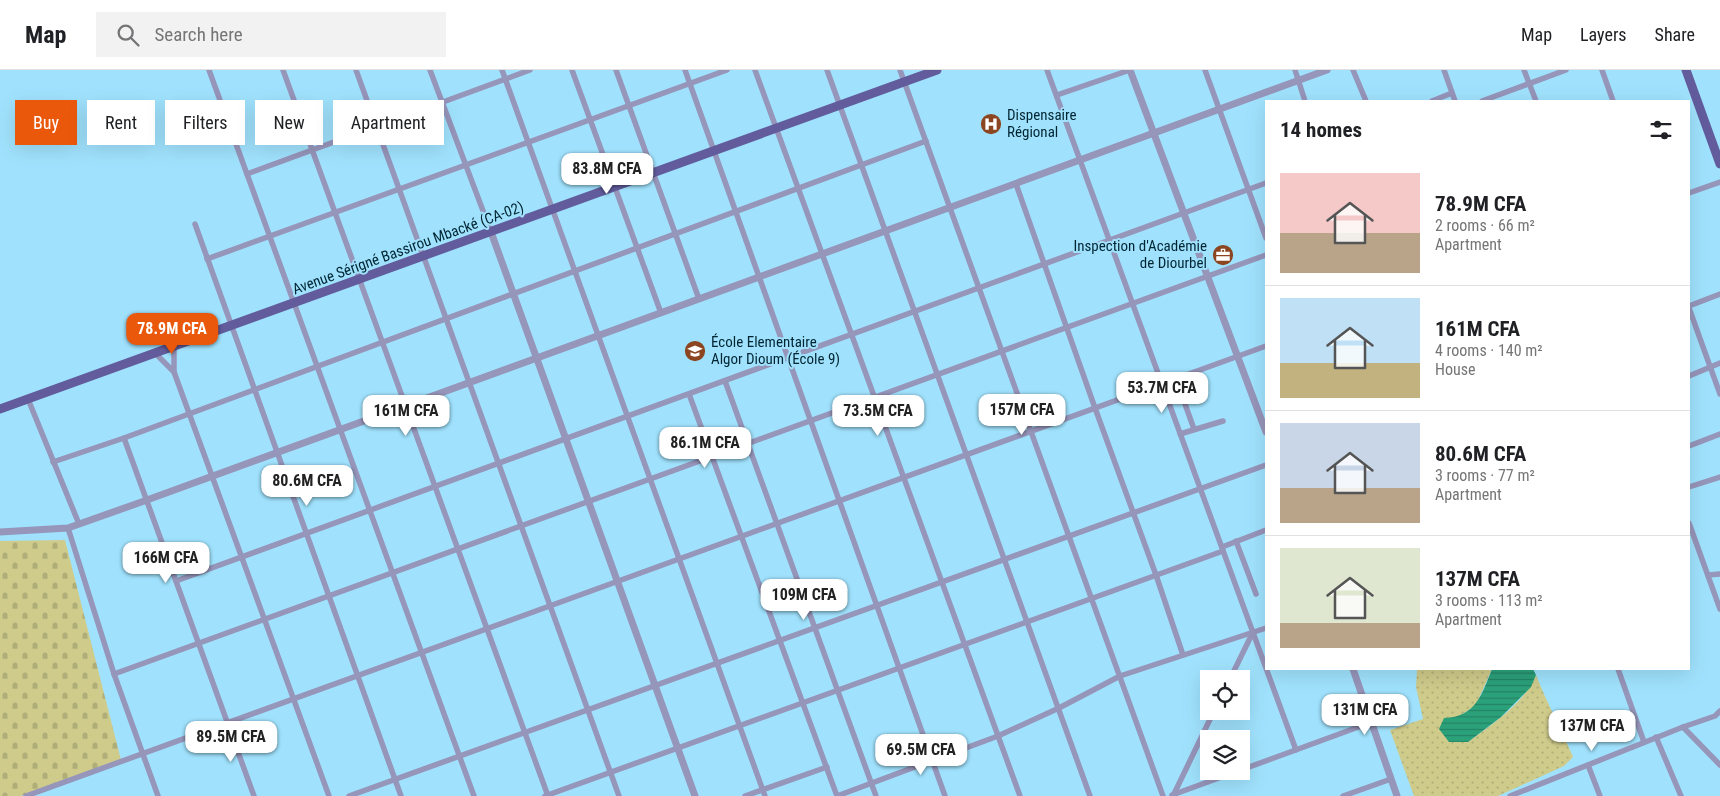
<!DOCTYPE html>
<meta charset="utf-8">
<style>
body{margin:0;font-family:"Roboto Condensed",sans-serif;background:#f2f2f2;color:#202124;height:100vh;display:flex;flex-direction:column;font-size:19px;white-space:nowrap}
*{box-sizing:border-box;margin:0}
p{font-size:16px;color:#757577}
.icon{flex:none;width:28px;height:28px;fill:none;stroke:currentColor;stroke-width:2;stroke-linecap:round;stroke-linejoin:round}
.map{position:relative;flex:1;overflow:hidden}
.details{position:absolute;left:1265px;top:30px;width:425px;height:570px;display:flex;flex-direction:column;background:#fff;border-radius:0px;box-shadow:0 5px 20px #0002}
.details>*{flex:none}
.guide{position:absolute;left:15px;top:30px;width:475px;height:45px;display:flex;gap:10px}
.controls{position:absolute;left:1200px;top:600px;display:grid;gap:10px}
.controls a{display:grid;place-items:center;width:50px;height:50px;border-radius:0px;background:#fff;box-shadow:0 5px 20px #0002;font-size:25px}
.price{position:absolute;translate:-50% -42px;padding:0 11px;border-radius:10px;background:#fff;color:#222;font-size:16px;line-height:32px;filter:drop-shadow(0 1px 2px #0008)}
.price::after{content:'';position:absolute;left:50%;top:30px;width:15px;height:11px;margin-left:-8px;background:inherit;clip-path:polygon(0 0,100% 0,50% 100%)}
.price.active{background:#ea580c;color:#fff}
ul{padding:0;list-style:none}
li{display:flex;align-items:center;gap:15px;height:125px;padding:0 15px}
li+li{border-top:1px solid #e0e0e0}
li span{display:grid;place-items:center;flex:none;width:140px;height:100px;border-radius:0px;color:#555}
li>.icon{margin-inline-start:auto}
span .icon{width:60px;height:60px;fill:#fffc;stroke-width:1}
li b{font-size:21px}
h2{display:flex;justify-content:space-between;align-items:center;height:60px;padding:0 15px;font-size:21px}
.chip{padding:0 18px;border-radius:0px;background:#fff;box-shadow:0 5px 20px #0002;font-size:18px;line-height:45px}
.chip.active{background:#ea580c;color:#fff}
header{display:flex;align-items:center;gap:30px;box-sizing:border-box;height:70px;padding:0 25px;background:#fff;border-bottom:1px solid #e0e0e0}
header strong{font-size:24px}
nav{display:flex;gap:28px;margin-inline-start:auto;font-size:18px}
.search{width:350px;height:45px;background:#f2f2f2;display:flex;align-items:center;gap:12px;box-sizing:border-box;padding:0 18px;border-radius:0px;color:#757577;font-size:19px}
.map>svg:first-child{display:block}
.grass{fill:url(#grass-dots)}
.cemetery{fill:url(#cemetery-stones)}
.water{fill:url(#water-rules)}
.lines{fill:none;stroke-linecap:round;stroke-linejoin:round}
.minor{stroke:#9695ba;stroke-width:5.5}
.tertiary{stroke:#9695ba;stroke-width:7}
.primary{stroke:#625c9d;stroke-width:9}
.labels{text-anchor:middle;stroke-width:4;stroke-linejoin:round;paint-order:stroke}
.poi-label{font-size:15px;fill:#002532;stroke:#a0e2fd;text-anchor:start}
.street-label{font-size:15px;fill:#002532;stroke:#a0e2fd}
</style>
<header>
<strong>Map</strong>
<div class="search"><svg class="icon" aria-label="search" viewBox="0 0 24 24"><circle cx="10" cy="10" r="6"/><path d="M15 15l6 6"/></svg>Search here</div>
<nav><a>Map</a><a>Layers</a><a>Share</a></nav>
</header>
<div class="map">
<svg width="1720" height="726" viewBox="0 0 1720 726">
<defs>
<pattern id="grass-dots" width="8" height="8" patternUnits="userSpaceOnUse" patternTransform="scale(1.25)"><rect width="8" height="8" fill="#cfcb8b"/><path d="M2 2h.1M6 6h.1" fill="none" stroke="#b0ae78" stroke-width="1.8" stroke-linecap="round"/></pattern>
<pattern id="cemetery-stones" width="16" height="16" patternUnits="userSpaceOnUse" patternTransform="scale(1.25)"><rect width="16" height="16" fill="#cfcb8b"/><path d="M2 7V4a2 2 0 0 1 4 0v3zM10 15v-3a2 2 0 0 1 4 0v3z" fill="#b0ae78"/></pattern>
<pattern id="water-rules" width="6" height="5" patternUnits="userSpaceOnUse" patternTransform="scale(1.25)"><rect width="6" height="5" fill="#2ba17a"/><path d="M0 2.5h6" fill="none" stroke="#228365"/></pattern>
</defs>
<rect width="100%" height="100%" fill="#a0e2fd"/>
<path class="grass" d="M1417,599h75l-16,36 -19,13 11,24c23,-17 57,-39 68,-67 11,28 25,54 37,82l-9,9 -66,30h-84l-24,-66 33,-11 -7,-32z"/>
<path class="cemetery" d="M65,470l56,220 -100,36h-21v-255z"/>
<path class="water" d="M1492,599h41l3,6 -5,12 -30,30 -33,25h-19l-10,-13 5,-11c32,-1 38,-24 48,-49z"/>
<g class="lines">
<g class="minor">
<path d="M209,0l265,726"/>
<path d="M283,0l265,726"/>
<path d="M356,0l263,726"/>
<path d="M430,0l61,162"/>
<path d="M502,0l263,726"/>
<path d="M572,0l89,243"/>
<path d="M616,0l83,229"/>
<path d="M685,0l260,726"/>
<path d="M755,0l265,726"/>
<path d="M827,0l263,726"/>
<path d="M900,0l263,726"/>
<path d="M1047,0l249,680"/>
<path d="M1205,0l61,168"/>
<path d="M1295,0l10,31"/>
<path d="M1353,0l13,31"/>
<path d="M1444,0l11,31"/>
<path d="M1524,0l12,31"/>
<path d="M1602,0l11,31"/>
<path d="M1057,25l73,-25"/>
<path d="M1432,31l20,-8"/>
<path d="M1482,31l84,-31"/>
<path d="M247,104l283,-104"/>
<path d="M1016,114l79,224 61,167 27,80"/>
<path d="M1689,123l31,-11"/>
<path d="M195,154l206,572"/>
<path d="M207,189l520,-189"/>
<path d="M1689,236l31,-12"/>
<path d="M1689,238l31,86"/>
<path d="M174,276v26l155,424"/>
<path d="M155,283l19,19"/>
<path d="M1689,306l31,-13"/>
<path d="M1176,309l18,50"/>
<path d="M725,311l151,415"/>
<path d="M689,324l148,402"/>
<path d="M28,329l51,125"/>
<path d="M1180,364l43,-13"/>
<path d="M124,368l130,358"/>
<path d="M1689,376l31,-12"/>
<path d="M53,392l71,-24 802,-297"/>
<path d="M1689,417l31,-10"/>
<path d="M1689,453l31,86"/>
<path d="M68,458l46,146 44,122"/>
<path d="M1236,471l20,53"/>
<path d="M1222,477l44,-17"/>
<path d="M1708,505l12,-1"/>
<path d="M176,511l1090,-398"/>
<path d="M1618,599l26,73"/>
<path d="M114,604l1152,-419"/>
<path d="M1230,609l23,-47"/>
<path d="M1683,657l37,38"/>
<path d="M1656,667l25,59"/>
<path d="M1588,695l12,31"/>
<path d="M1241,700l131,-48"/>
<path d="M1172,725l66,-24"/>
<path d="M26,726l1240,-450"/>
<path d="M349,726l917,-331"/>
<path d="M545,726l678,-245"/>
<path d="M745,726l82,-29"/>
<path d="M837,726l161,-60 61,-28 61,-32 146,-48"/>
<path d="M1173,726l41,-85"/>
<path d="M1343,726l48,-17"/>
<path d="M1510,726l173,-69 32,-11 5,-5"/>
</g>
<g class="tertiary">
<path d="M1130,0l136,362"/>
<path d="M491,162l204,564"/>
<path d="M0,462l68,-4 79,-28 1180,-430"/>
<path d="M1353,599l44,127"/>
</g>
<g class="primary">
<path d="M1686,0l34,94"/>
<path d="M0,339l937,-339"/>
</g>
</g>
<defs>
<g id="hospital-disc" transform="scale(1.125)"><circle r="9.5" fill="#8b4520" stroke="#a0e2fd"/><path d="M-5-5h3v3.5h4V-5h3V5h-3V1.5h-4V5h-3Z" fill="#fff"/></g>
<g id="office-disc" transform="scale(1.125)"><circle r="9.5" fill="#8b4520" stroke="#a0e2fd"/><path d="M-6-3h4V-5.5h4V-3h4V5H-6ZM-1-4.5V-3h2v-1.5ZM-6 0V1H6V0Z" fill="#fff"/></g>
<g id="school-disc" transform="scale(1.125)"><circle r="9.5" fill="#8b4520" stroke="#a0e2fd"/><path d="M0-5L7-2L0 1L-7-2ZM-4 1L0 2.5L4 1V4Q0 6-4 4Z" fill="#fff"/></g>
</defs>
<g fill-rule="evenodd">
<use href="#hospital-disc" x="991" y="54"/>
<use href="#office-disc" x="1223" y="185"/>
<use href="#school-disc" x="695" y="281"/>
</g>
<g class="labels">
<g class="poi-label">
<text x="1007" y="50">Dispensaire<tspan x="1007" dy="17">Régional</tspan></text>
<text x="1207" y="181" text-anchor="end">Inspection d'Académie<tspan x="1207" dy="17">de Diourbel</tspan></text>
<text x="711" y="277">École Elementaire<tspan x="711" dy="17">Algor Dioum (École 9)</tspan></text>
</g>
<g class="street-label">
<text transform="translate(408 178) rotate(-20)" y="5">Avenue Sérigné Bassirou Mbacké (CA-02)</text>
</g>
</g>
</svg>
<div class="controls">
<a><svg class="icon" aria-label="locate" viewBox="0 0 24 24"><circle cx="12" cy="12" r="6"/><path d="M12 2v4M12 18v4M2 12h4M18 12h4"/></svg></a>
<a><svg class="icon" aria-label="layers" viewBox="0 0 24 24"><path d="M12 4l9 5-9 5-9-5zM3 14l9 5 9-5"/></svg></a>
</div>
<b class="price" style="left:607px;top:125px">83.8M CFA</b>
<b class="price active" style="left:172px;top:285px">78.9M CFA</b>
<b class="price" style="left:1162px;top:344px">53.7M CFA</b>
<b class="price" style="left:1022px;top:366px">157M CFA</b>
<b class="price" style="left:406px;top:367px">161M CFA</b>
<b class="price" style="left:878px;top:367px">73.5M CFA</b>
<b class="price" style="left:705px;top:399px">86.1M CFA</b>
<b class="price" style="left:307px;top:437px">80.6M CFA</b>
<b class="price" style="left:166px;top:514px">166M CFA</b>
<b class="price" style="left:804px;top:551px">109M CFA</b>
<b class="price" style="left:1365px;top:666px">131M CFA</b>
<b class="price" style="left:1592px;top:682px">137M CFA</b>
<b class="price" style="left:231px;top:693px">89.5M CFA</b>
<b class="price" style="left:921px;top:706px">69.5M CFA</b>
<div class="guide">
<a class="chip active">Buy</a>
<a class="chip">Rent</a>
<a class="chip">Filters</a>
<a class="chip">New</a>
<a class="chip">Apartment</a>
</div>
<section class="details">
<h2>14 homes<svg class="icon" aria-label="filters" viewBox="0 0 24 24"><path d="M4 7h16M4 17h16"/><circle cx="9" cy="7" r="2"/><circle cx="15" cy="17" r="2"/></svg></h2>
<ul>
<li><span style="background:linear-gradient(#f6c9c9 60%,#b9a48a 0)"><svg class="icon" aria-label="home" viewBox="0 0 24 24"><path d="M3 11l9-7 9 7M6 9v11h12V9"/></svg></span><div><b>78.9M CFA</b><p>2 rooms · 66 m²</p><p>Apartment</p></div></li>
<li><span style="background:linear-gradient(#bfe0f5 65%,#c2b280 0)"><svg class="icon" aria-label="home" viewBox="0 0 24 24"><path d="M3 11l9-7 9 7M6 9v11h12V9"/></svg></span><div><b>161M CFA</b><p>4 rooms · 140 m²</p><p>House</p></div></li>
<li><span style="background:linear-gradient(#c9d6e8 65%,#b9a48a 0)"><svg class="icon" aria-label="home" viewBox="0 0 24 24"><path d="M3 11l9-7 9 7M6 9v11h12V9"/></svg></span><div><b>80.6M CFA</b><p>3 rooms · 77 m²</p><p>Apartment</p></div></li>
<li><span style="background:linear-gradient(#dfe7d0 75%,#b9a48a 0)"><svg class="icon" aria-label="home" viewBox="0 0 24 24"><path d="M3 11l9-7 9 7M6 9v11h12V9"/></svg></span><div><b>137M CFA</b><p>3 rooms · 113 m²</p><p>Apartment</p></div></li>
</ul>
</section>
</div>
